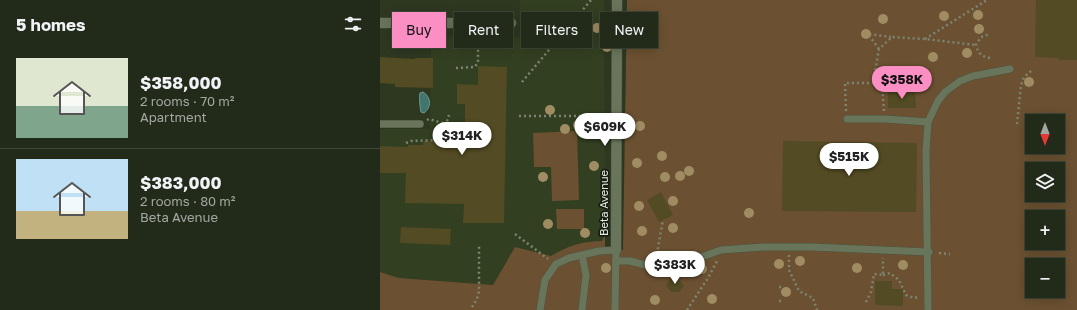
<!DOCTYPE html>
<meta charset="utf-8">
<style>
body{margin:0;font-family:"Golos Text",sans-serif;background:#2e3626;color:#f1f3f6;height:100vh;display:flex;flex-direction:column;font-size:15px;white-space:nowrap}
*{box-sizing:border-box;margin:0}
p{font-size:13px;color:#a2a7a2}
.icon{flex:none;width:22px;height:22px;fill:none;stroke:currentColor;stroke-width:2;stroke-linecap:round;stroke-linejoin:round}
.map{position:relative;flex:1;overflow:hidden}
.sheet{display:flex;flex-direction:column;background:#222a19;width:380px}
.sheet>*{flex:none}
.guide{position:absolute;left:12px;top:12px;width:380px;height:36px;display:flex;gap:8px}
.needle{width:26px;rotate:180deg}
.controls{position:absolute;left:645px;top:114px;display:grid;gap:8px}
.controls a{display:grid;place-items:center;width:40px;height:40px;border-radius:0px;background:#222a19;box-shadow:0 2px 10px #0003,0 0 0 1px #3f4638;font-size:20px}
.price{position:absolute;translate:-50% -34px;padding:0 9px;border-radius:14px;background:#fff;color:#222;font-size:13px;line-height:26px;filter:drop-shadow(0 1px 2px #0008)}
.price::after{content:'';position:absolute;left:50%;top:24px;width:12px;height:9px;margin-left:-6px;background:inherit;clip-path:polygon(0 0,100% 0,50% 100%)}
.price.active{background:#fb8fc4;color:#111}
ul{padding:0;list-style:none}
li{display:flex;align-items:center;gap:12px;height:100px;padding:0 16px}
li+li{border-top:1px solid #3f4638}
li span{display:grid;place-items:center;flex:none;width:112px;height:80px;border-radius:0px;color:#555}
li>.icon{margin-inline-start:auto}
span .icon{width:48px;height:48px;fill:#fffc;stroke-width:1}
li b{font-size:17px}
h2{display:flex;justify-content:space-between;align-items:center;height:48px;padding:0 16px;font-size:17px}
.chip{padding:0 14px;border-radius:0px;background:#222a19;box-shadow:0 2px 10px #0003,0 0 0 1px #3f4638;font-size:14px;line-height:36px}
.chip.active{background:#fb8fc4;color:#111}
main{display:flex;flex:1;min-height:0}
.map>svg:first-child{display:block}
.built{fill:#333f21}
.green{fill:#6b5131;fill-rule:evenodd}
.water{fill:#40766d;stroke:#71998e}
.building{fill:#524b23}
.lines{fill:none;stroke-linecap:round;stroke-linejoin:round}
.service-casing{stroke:#4c5440;stroke-width:8}
.minor-casing{stroke:#4c5440;stroke-width:11}
.path{stroke:#7d8572;stroke-width:2.5;stroke-dasharray:2 3;stroke-linecap:butt}
.service{stroke:#69755a;stroke-width:7}
.minor{stroke:#69755a;stroke-width:10}
.tree{fill:#a08c62}
.labels{text-anchor:middle;stroke-width:3.5;stroke-linejoin:round;paint-order:stroke}
.street-label{font-size:11px;fill:#e4ebdc;stroke:#191e13}
</style>
<main>
<section class="sheet">
<h2>5 homes<svg class="icon" aria-label="filters" viewBox="0 0 24 24"><path d="M4 7h16M4 17h16"/><circle cx="9" cy="7" r="2"/><circle cx="15" cy="17" r="2"/></svg></h2>
<ul>
<li><span style="background:linear-gradient(#dfe7d0 60%,#7fa58c 0)"><svg class="icon" aria-label="home" viewBox="0 0 24 24"><path d="M3 11l9-7 9 7M6 9v11h12V9"/></svg></span><div><b>$358,000</b><p>2 rooms · 70 m²</p><p>Apartment</p></div></li>
<li><span style="background:linear-gradient(#bfe0f5 65%,#c2b280 0)"><svg class="icon" aria-label="home" viewBox="0 0 24 24"><path d="M3 11l9-7 9 7M6 9v11h12V9"/></svg></span><div><b>$383,000</b><p>2 rooms · 80 m²</p><p>Beta Avenue</p></div></li>
</ul>
</section>
<div class="map">
<svg width="697" height="310" viewBox="0 0 697 310">
<rect width="100%" height="100%" fill="#2e3821"/>
<path class="built" d="M140,0h84l1,234 -3,7h-13l-28,9 -10,7 -36,-10 -22,38 -94,-7 -19,-6v-143h50l1,-93 89,1z"/>
<g class="green">
<path d="M247,0h450v310h-697v-38l19,6 94,7 22,-38 36,9c16,-10 32,-15 51,-15l3,-7v14l18,2zM652,121h26v26h-26zM652,169h26v26h-26zM652,217h26v26h-26zM652,265h26v26h-26z"/>
<path d="M197,131l2,69 -27,1 -1,-34h-17l-1,-34z"/>
<path d="M176,209h28v20h-27z"/>
</g>
<path class="water" d="M43,92c8,5 9,15 1,21l-3,-1c-1,-4 -2,-16 -1,-19z"/>
<g class="building">
<path d="M656,0h41v60h-18v-2l-24,-1z"/>
<path d="M0,57l35,2v-1h18v30l-38,-1v-3l-15,-1z"/>
<path d="M98,66l29,1 -3,156h-41l1,-19 -59,-1 1,-30h-26v-27l28,1v-2h15l1,-4 41,1v-38h-8v-20l21,1z"/>
<path d="M508,92h27l1,16h-28z"/>
<path d="M403,141l134,2 -1,69 -134,-1z"/>
<path d="M281,192l12,23 -14,7 -12,-22z"/>
<path d="M21,227l50,2 -1,16 -50,-2z"/>
<path d="M291,278h7l6,8 -5,6h-8l-5,-7z"/>
<path d="M495,281h17v8h11v17l-28,-1z"/>
</g>
<g class="lines">
<g class="service-casing">
<g id="service">
<path d="M467,119h38l43,3"/>
<path d="M0,124h40"/>
<path d="M236,261h14l35,9 56,-20 42,-3h49l117,5"/>
<path d="M160,310l5,-30 11,-16 13,-6 30,-7 17,-1 -1,60"/>
<path d="M202,310l4,-35 -4,-20"/>
<path d="M548,310l-2,-159 2,-29 10,-21 7,-9 15,-11 13,-5 37,-7"/>
</g>
</g>
<g class="minor-casing">
<g id="minor">
<path d="M0,23h131"/>
<path d="M236,250l1,-250"/>
</g>
</g>
<g class="path">
<path d="M545,39l62,-39"/>
<path d="M499,49l-11,-15 23,3"/>
<path d="M610,58c-8,-2 -12,-4 -14,-13l5,-8 9,-3"/>
<path d="M76,68l19,-1 3,-5v-28"/>
<path d="M142,82l69,-82"/>
<path d="M466,111l-1,-28h28"/>
<path d="M504,111l-2,-28h-9l6,-34 13,-12 33,2 51,6"/>
<path d="M139,116h87"/>
<path d="M47,120l2,-1 17,5"/>
<path d="M637,124l4,-39 3,-8 7,-6"/>
<path d="M61,140h8v2"/>
<path d="M26,143l5,-2 30,-1 8,-25"/>
<path d="M135,234l33,25"/>
<path d="M559,253l11,1"/>
<path d="M409,255v15l10,21 14,7 4,12"/>
<path d="M276,259l7,-39"/>
<path d="M503,275l7,-2 9,7 7,15 8,3 4,-1"/>
<path d="M399,287h3"/>
<path d="M399,301h3"/>
<path d="M486,302l5,-10 3,-18 9,1v-17"/>
<path d="M92,307l5,-8 2,-8v-46"/>
<path d="M307,310l21,-32 9,-17"/>
</g>
<use href="#service" class="service"/>
<use href="#minor" class="minor"/>
</g>
<g class="tree">
<circle cx="598" cy="15" r="5"/>
<circle cx="564" cy="16" r="5"/>
<circle cx="503" cy="19" r="5"/>
<circle cx="217" cy="28" r="5"/>
<circle cx="599" cy="29" r="5"/>
<circle cx="486" cy="34" r="5"/>
<circle cx="227" cy="47" r="5"/>
<circle cx="587" cy="53" r="5"/>
<circle cx="553" cy="57" r="5"/>
<circle cx="545" cy="75" r="5"/>
<circle cx="649" cy="82" r="5"/>
<circle cx="170" cy="110" r="5"/>
<circle cx="198" cy="125" r="5"/>
<circle cx="260" cy="126" r="5"/>
<circle cx="185" cy="129" r="5"/>
<circle cx="282" cy="156" r="5"/>
<circle cx="257" cy="163" r="5"/>
<circle cx="214" cy="166" r="5"/>
<circle cx="309" cy="171" r="5"/>
<circle cx="300" cy="176" r="5"/>
<circle cx="163" cy="177" r="5"/>
<circle cx="285" cy="177" r="5"/>
<circle cx="293" cy="201" r="5"/>
<circle cx="259" cy="206" r="5"/>
<circle cx="369" cy="213" r="5"/>
<circle cx="168" cy="224" r="5"/>
<circle cx="293" cy="228" r="5"/>
<circle cx="262" cy="231" r="5"/>
<circle cx="205" cy="233" r="5"/>
<circle cx="420" cy="261" r="5"/>
<circle cx="399" cy="264" r="5"/>
<circle cx="523" cy="265" r="5"/>
<circle cx="226" cy="268" r="5"/>
<circle cx="477" cy="268" r="5"/>
<circle cx="322" cy="269" r="5"/>
<circle cx="406" cy="292" r="5"/>
<circle cx="332" cy="299" r="5"/>
<circle cx="275" cy="300" r="5"/>
</g>
<g class="labels">
<g class="street-label">
<text transform="translate(224 203) rotate(-90)" y="4">Beta Avenue</text>
</g>
</g>
</svg>
<div class="controls">
<a><svg class="needle" viewBox="-14 -14 28 28"><path d="M0-13l5 13h-10z" fill="#e53935"/><path d="M0 13l5-13h-10z" fill="#a2a7a2"/></svg></a>
<a><svg class="icon" aria-label="layers" viewBox="0 0 24 24"><path d="M12 4l9 5-9 5-9-5zM3 14l9 5 9-5"/></svg></a>
<a>+</a>
<a>−</a>
</div>
<b class="price active" style="left:522px;top:100px">$358K</b>
<b class="price" style="left:225px;top:147px">$609K</b>
<b class="price" style="left:82px;top:156px">$314K</b>
<b class="price" style="left:469px;top:177px">$515K</b>
<b class="price" style="left:295px;top:285px">$383K</b>
<div class="guide">
<a class="chip active">Buy</a>
<a class="chip">Rent</a>
<a class="chip">Filters</a>
<a class="chip">New</a>
</div>
</div>
</main>
